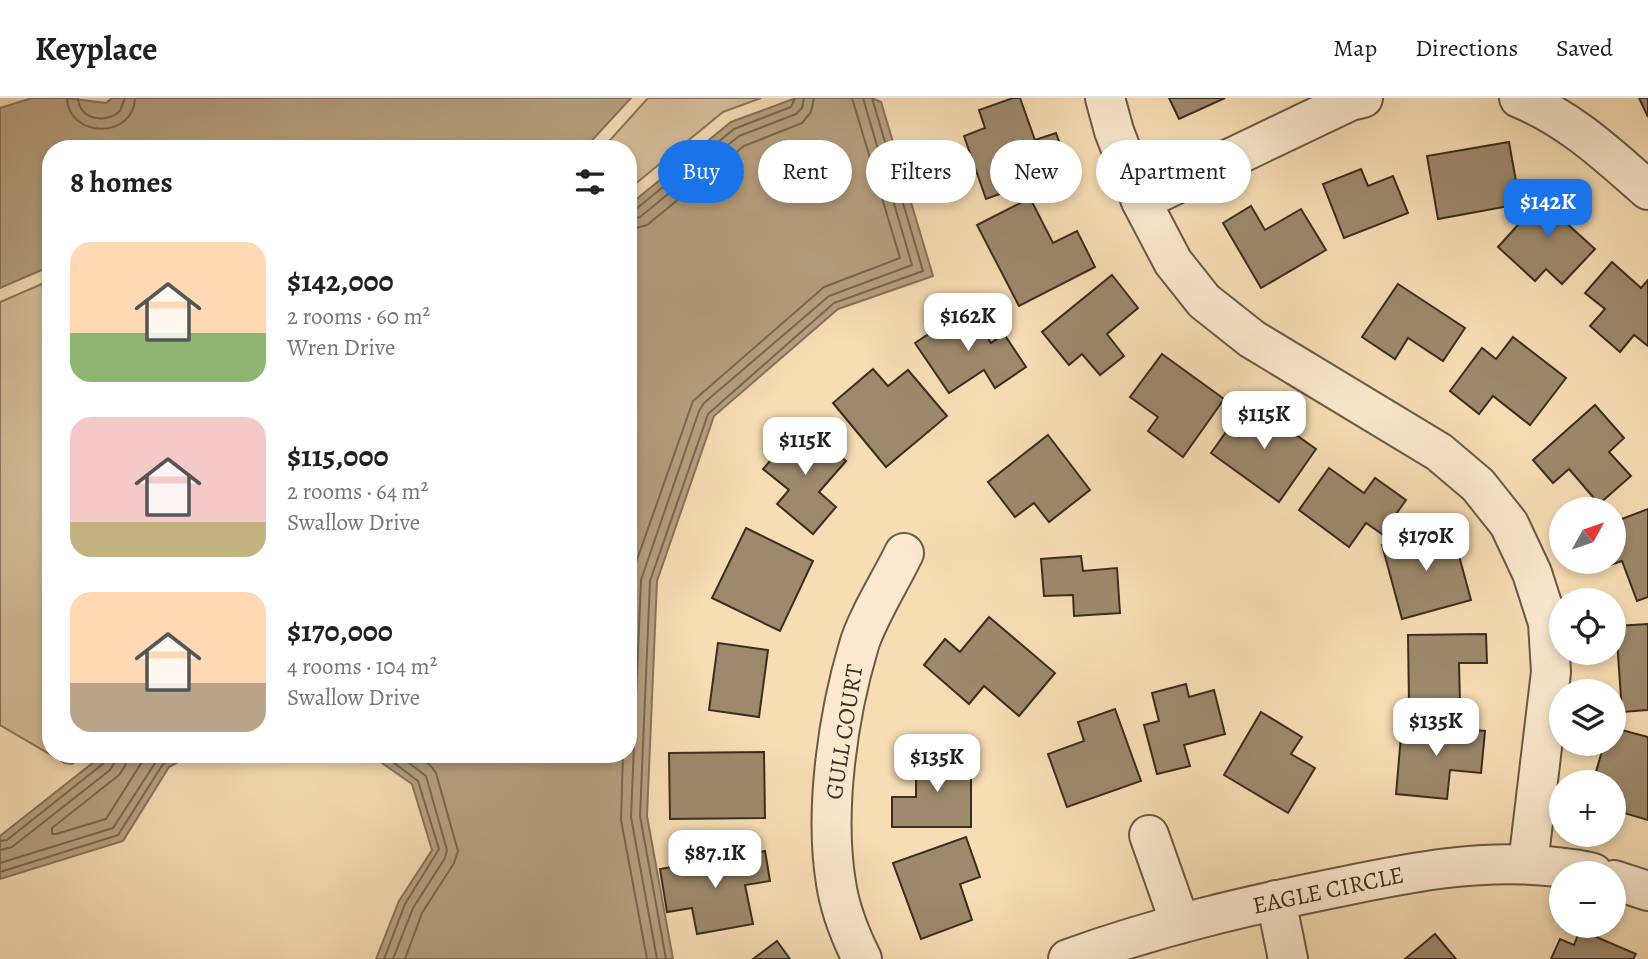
<!DOCTYPE html>
<meta charset="utf-8">
<style>
body{margin:0;font-family:Alegreya,serif;background:#f2f2f2;color:#202124;height:100vh;display:flex;flex-direction:column;font-size:26px;white-space:nowrap}
*{box-sizing:border-box;margin:0}
p{font-size:23px;color:#757577}
.icon{flex:none;width:38px;height:38px;fill:none;stroke:currentColor;stroke-width:2;stroke-linecap:round;stroke-linejoin:round}
.map{position:relative;flex:1;overflow:hidden}
.panel{position:absolute;left:42px;top:42px;width:595px;height:623px;display:flex;flex-direction:column;background:#fff;border-radius:28px;box-shadow:0 4px 10px #0003}
.panel>*{flex:none}
.banner{position:absolute;left:658px;top:42px;width:665px;height:63px;display:flex;gap:14px}
.needle{width:46px;rotate:50deg}
.tools{position:absolute;left:1549px;top:399px;display:grid;gap:14px}
.tools a{display:grid;place-items:center;width:77px;height:77px;border-radius:50%;background:#fff;box-shadow:0 4px 10px #0003;font-size:35px}
.price{position:absolute;translate:-50% -60px;padding:0 16px;border-radius:14px;background:#fff;color:#222;font-size:23px;line-height:46px;filter:drop-shadow(0 2px 4px #0008)}
.price::after{content:'';position:absolute;left:50%;top:42px;width:21px;height:16px;margin-left:-10px;background:inherit;clip-path:polygon(0 0,100% 0,50% 100%)}
.price.selected{background:#1a73e8;color:#fff}
ul{padding:0;list-style:none}
li{display:flex;align-items:center;gap:21px;height:175px;padding:0 28px}
li span{display:grid;place-items:center;flex:none;width:196px;height:140px;border-radius:21px;color:#555}
li>.icon{margin-inline-start:auto}
span .icon{width:84px;height:84px;fill:#fffc;stroke-width:1}
li b{font-size:30px}
h2{display:flex;justify-content:space-between;align-items:center;height:84px;padding:0 28px;font-size:30px}
.pill{padding:0 24px;border-radius:32px;background:#fff;box-shadow:0 4px 10px #0003;font-size:24px;line-height:63px}
.pill.selected{background:#1a73e8;color:#fff}
header{display:flex;align-items:center;gap:42px;box-sizing:border-box;height:98px;padding:0 35px;background:#fff;border-bottom:2px solid #e0e0e0}
header strong{font-size:33px}
nav{display:flex;gap:38px;margin-inline-start:auto;font-size:24px}
.map>svg:first-child{display:block}
.green{fill:#d7bf9b;stroke:#89765d;stroke-width:2}
.water{fill:#b7a181;stroke:#85735a;stroke-width:2}
.lines{fill:none;stroke-linecap:round;stroke-linejoin:round}
.shore{stroke:#796750;stroke-width:2}
.building{fill:#9d896c;stroke:#3b2d1f;stroke-width:2}
.minor-casing{stroke:#6a5944;stroke-width:42}
.minor{stroke:#fae9ce;stroke-width:38}
.labels{text-anchor:middle;stroke-width:7;stroke-linejoin:round;paint-order:stroke}
.street-label{font-size:24px;fill:#3b2d1f;stroke:#fae9ce}
</style>
<header>
<strong>Keyplace</strong>
<nav><a>Map</a><a>Directions</a><a>Saved</a></nav>
</header>
<div class="map">
<svg width="1648" height="861" viewBox="0 0 1648 861">
<rect width="100%" height="100%" fill="#f7ddb4"/>
<filter id="stains"><feTurbulence type="fractalNoise" baseFrequency=".00286" numOctaves="4"/><feColorMatrix values="0 0 0 0 .2 0 0 0 0 .09 0 0 0 0 .02 0 0 0 .5 -.17"/></filter>
<radialGradient id="worn" r=".72"><stop offset=".6" stop-color="#630" stop-opacity="0"/><stop offset="1" stop-color="#630" stop-opacity=".3"/></radialGradient>
<g class="green">
<path d="M648,0h113l-38,14 -95,78v-41h-26z"/>
<path d="M51,182v474h33l-12,10 -7,-1 -65,-38v-423z"/>
</g>
<g class="water">
<path d="M32,0h33l41,5 6,-5h519l-47,51h-533v117l-51,22v-180z"/>
<path d="M796,0h76l9,4 52,174 -95,33 -124,107 -57,165 -10,235 26,143h-297l23,-58 33,-51 -20,-66 -43,-30h259v-548l103,-84z"/>
<path d="M104,656h89l-24,13 -46,74 -123,38v-43z"/>
</g>
<g class="lines">
<g class="shore">
<path d="M67,0c2,41 67,41 68,0"/>
<path d="M78,0c1,22 28,26 42,13l5,-13"/>
<path d="M628,113l8,-2 98,-80 57,-22 4,-9"/>
<path d="M628,122l12,-3 99,-81 57,-22 6,-6 2,-10"/>
<path d="M628,132l19,-5 97,-79 58,-23 9,-11 3,-14"/>
<path d="M628,538l4,-62 61,-173 131,-114 76,-29 -48,-160"/>
<path d="M127,656l-2,12 -6,9 -67,53v6h4l50,-15 41,-65"/>
<path d="M382,656l36,27 21,68 -34,55 -21,55"/>
<path d="M623,656l-2,66 26,139"/>
<path d="M0,743l7,-1 97,-77 3,-9"/>
<path d="M0,752l12,-3 98,-77 5,-8 1,-8"/>
<path d="M0,765l113,-35 48,-74"/>
<path d="M0,774l118,-37 45,-71 16,-10"/>
<path d="M393,861l20,-51 32,-50 2,-8 -21,-74 -29,-22"/>
<path d="M405,861l17,-46 32,-50 4,-12 -22,-78 -6,-8 -15,-11"/>
<path d="M657,861l-26,-142 10,-237 58,-169 5,-8 125,-107 83,-31 -49,-167"/>
<path d="M666,861l-26,-143 10,-235 58,-167 126,-111 89,-32 -51,-173"/>
</g>
</g>
<g class="building">
<path d="M1013,0h7l15,42 21,-7 13,36 -83,30 -22,-63 21,-8 -6,-18z"/>
<path d="M1169,0h56l-46,21z"/>
<path d="M1639,0h9v19z"/>
<path d="M1509,44l11,62 -82,15 -11,-63z"/>
<path d="M1361,71l7,17 25,-10 15,37 -64,25 -21,-54z"/>
<path d="M1556,85l22,21 -15,16 32,29 -33,35 -16,-15 -11,12 -37,-34z"/>
<path d="M1030,100l23,45 24,-12 18,36 -76,39 -42,-81z"/>
<path d="M1251,108l14,24 36,-21 25,41 -65,38 -38,-65z"/>
<path d="M1612,164l29,26 7,-8v66l-14,-11 -14,17 -30,-26 15,-17 -20,-16z"/>
<path d="M1112,177l26,33 -31,26 17,22 -24,19 -18,-21 -13,11 -27,-33z"/>
<path d="M1398,186l67,44 -22,33 -35,-23 -13,21 -33,-22z"/>
<path d="M968,210l23,35 13,-9 22,33 -31,21 -11,-18 -35,23 -34,-50z"/>
<path d="M1513,239l53,41 -36,47 -37,-29 -14,18 -29,-23 32,-43 14,11z"/>
<path d="M1162,256l62,45 -41,58 -35,-26 10,-14 -28,-20z"/>
<path d="M873,271l15,17 20,-16 39,46 -61,51 -53,-64z"/>
<path d="M1248,303l68,48 -37,53 -68,-49z"/>
<path d="M1595,307l29,33 -15,14 22,24 -32,28 -30,-35 -16,14 -20,-23z"/>
<path d="M802,326l44,37 -27,31 17,15 -23,27 -36,-30 12,-14 -26,-21z"/>
<path d="M1048,337l42,55 -41,32 -15,-19 -19,14 -27,-35z"/>
<path d="M1329,370l35,25 11,-15 31,22 -24,34 -16,-11 -17,24 -50,-37z"/>
<path d="M1648,411v88l-11,4 -15,-40 -21,7 -3,-6h16v-40z"/>
<path d="M1451,428l20,74 -69,19 -20,-74z"/>
<path d="M746,430l67,33 -33,70 -68,-33z"/>
<path d="M1081,458l2,15 34,-3 3,45 -46,3 -1,-21 -29,1 -3,-37z"/>
<path d="M989,519l66,56 -36,43 -35,-30 -15,18 -45,-39 21,-26 15,13z"/>
<path d="M1648,526v86l-26,2 -6,-86z"/>
<path d="M1486,536l1,29h-28l1,40 -51,1 -1,-69z"/>
<path d="M718,545l50,7 -9,67 -50,-7z"/>
<path d="M1186,586l3,13 25,-7 11,44 -41,11 6,21 -33,8 -13,-49 15,-4 -7,-28z"/>
<path d="M1115,611l26,72 -74,26 -19,-53 36,-13 -6,-19z"/>
<path d="M1261,614l41,25 -11,17 24,14 -27,45 -64,-38z"/>
<path d="M1402,626l83,7 -4,42 -31,-3 -3,29 -51,-5z"/>
<path d="M1614,630l34,9v83l-34,-10v-28h-21l11,-38h10z"/>
<path d="M764,654l1,66 -95,1 -1,-66z"/>
<path d="M916,656h55v73h-79v-30h24z"/>
<path d="M966,739l14,40 -20,7 12,36 -51,19 -28,-76z"/>
<path d="M765,753l5,30 -25,4 8,39 -56,10 -5,-26 -25,4 -7,-43z"/>
<path d="M1580,832l56,24 -3,5h-82l9,-20 14,6z"/>
<path d="M1435,836l21,25h-51z"/>
<path d="M777,843l13,18h-37z"/>
</g>
<g class="lines">
<g class="minor-casing">
<g id="minor">
<path d="M1105,0l9,33 27,70 32,61 31,39 48,38 187,113 39,33 31,39 23,49 16,50 3,49 -23,192"/>
<path d="M1519,0c51,21 88,56 129,92"/>
<path d="M1141,103l209,-100 13,-3"/>
<path d="M1149,737l31,88"/>
<path d="M1614,782l34,11"/>
<path d="M1276,802l12,59"/>
<path d="M862,861c-12,-24 -22,-49 -26,-76 -12,-73 2,-168 23,-238 8,-27 32,-65 45,-92"/>
<path d="M1068,861c91,-33 178,-53 272,-72 72,-15 143,-29 217,-20 12,2 25,2 36,6"/>
</g>
</g>
<use href="#minor" class="minor"/>
</g>
<g class="labels">
<g class="street-label">
<text transform="translate(844 634) rotate(-81)" y="8">GULL COURT</text>
<text transform="translate(1328 792) rotate(-12)" y="8">EAGLE CIRCLE</text>
</g>
</g>
<rect width="100%" height="100%" filter="url(#stains)"/>
<rect width="100%" height="100%" fill="url(#worn)"/>
</svg>
<div class="tools">
<a><svg class="needle" viewBox="-14 -14 28 28"><path d="M0-13l5 13h-10z" fill="#e53935"/><path d="M0 13l5-13h-10z" fill="#757577"/></svg></a>
<a><svg class="icon" aria-label="locate" viewBox="0 0 24 24"><circle cx="12" cy="12" r="6"/><path d="M12 2v4M12 18v4M2 12h4M18 12h4"/></svg></a>
<a><svg class="icon" aria-label="layers" viewBox="0 0 24 24"><path d="M12 4l9 5-9 5-9-5zM3 14l9 5 9-5"/></svg></a>
<a>+</a>
<a>−</a>
</div>
<b class="price selected" style="left:1548px;top:141px">$142K</b>
<b class="price" style="left:968px;top:255px">$162K</b>
<b class="price" style="left:1264px;top:353px">$115K</b>
<b class="price" style="left:805px;top:379px">$115K</b>
<b class="price" style="left:1426px;top:475px">$170K</b>
<b class="price" style="left:1436px;top:660px">$135K</b>
<b class="price" style="left:937px;top:696px">$135K</b>
<b class="price" style="left:715px;top:792px">$87.1K</b>
<div class="banner">
<a class="pill selected">Buy</a>
<a class="pill">Rent</a>
<a class="pill">Filters</a>
<a class="pill">New</a>
<a class="pill">Apartment</a>
</div>
<section class="panel">
<h2>8 homes<svg class="icon" aria-label="filters" viewBox="0 0 24 24"><path d="M4 7h16M4 17h16"/><circle cx="9" cy="7" r="2"/><circle cx="15" cy="17" r="2"/></svg></h2>
<ul>
<li><span style="background:linear-gradient(#ffd9b3 65%,#8fb573 0)"><svg class="icon" aria-label="home" viewBox="0 0 24 24"><path d="M3 11l9-7 9 7M6 9v11h12V9"/></svg></span><div><b>$142,000</b><p>2 rooms · 60 m²</p><p>Wren Drive</p></div></li>
<li><span style="background:linear-gradient(#f6c9c9 75%,#c2b280 0)"><svg class="icon" aria-label="home" viewBox="0 0 24 24"><path d="M3 11l9-7 9 7M6 9v11h12V9"/></svg></span><div><b>$115,000</b><p>2 rooms · 64 m²</p><p>Swallow Drive</p></div></li>
<li><span style="background:linear-gradient(#ffd9b3 65%,#b9a48a 0)"><svg class="icon" aria-label="home" viewBox="0 0 24 24"><path d="M3 11l9-7 9 7M6 9v11h12V9"/></svg></span><div><b>$170,000</b><p>4 rooms · 104 m²</p><p>Swallow Drive</p></div></li>
</ul>
</section>
</div>
